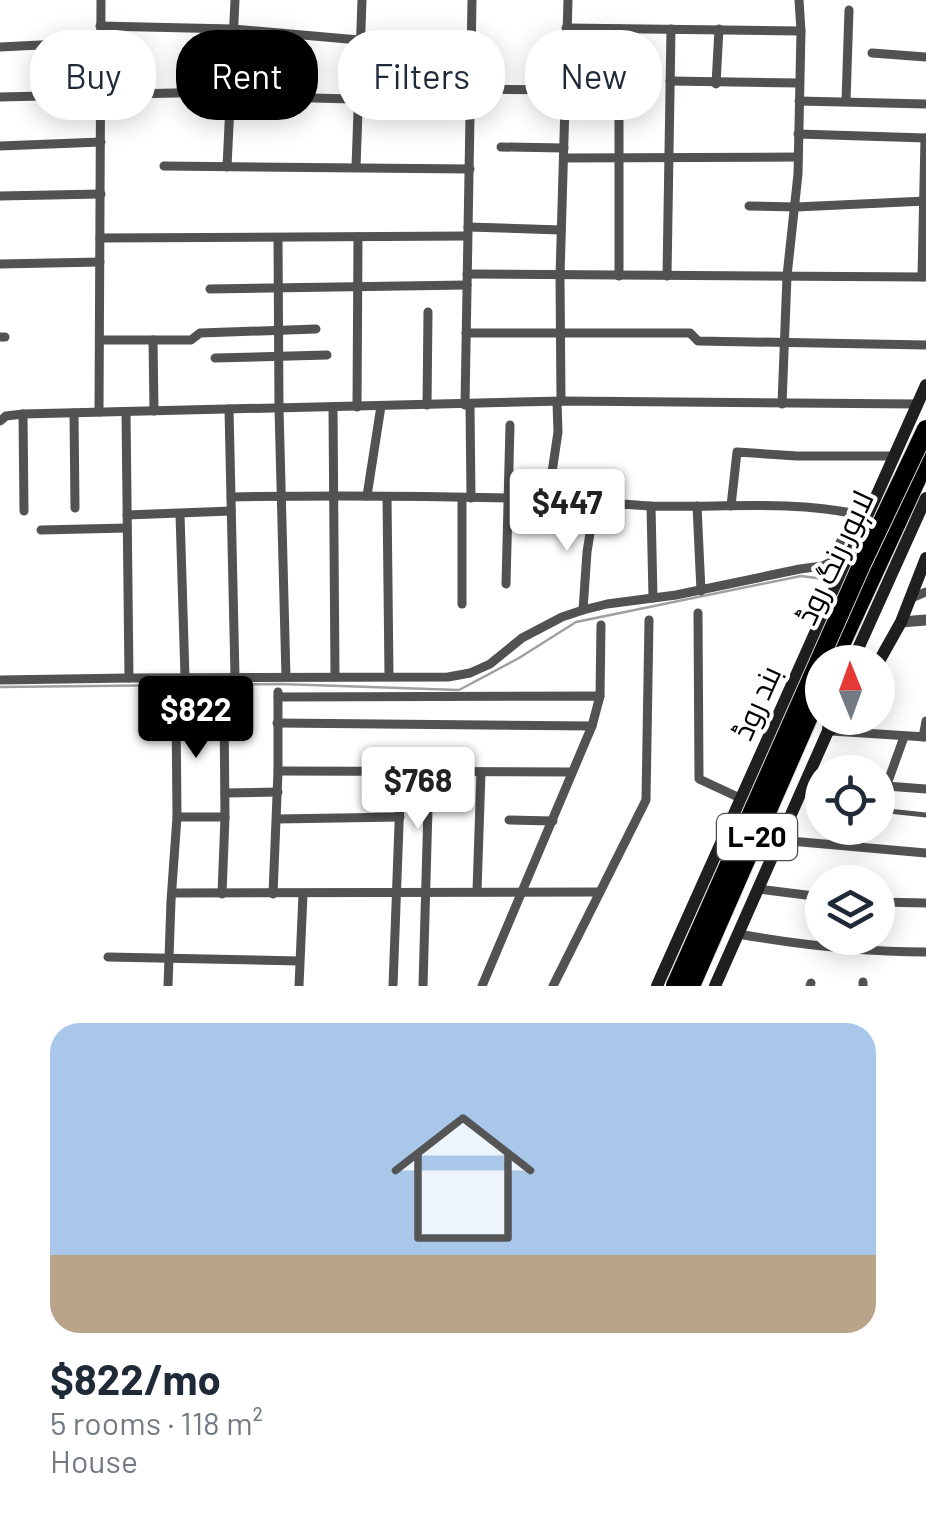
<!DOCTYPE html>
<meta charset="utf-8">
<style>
body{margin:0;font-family:Barlow,Cairo,sans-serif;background:#f2f2f3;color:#1f2937;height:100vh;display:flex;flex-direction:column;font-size:38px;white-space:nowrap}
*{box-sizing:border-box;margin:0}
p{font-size:32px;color:#747a83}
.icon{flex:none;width:55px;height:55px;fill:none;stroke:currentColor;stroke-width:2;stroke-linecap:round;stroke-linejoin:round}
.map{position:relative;height:986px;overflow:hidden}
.sheet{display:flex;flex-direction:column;background:#fff;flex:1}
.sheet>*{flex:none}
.hud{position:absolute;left:30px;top:30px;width:868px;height:90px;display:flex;gap:20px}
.needle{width:65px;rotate:359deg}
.controls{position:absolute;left:805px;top:645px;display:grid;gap:20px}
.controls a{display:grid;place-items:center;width:90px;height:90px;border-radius:50%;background:#fff;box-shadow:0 5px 25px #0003;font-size:50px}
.price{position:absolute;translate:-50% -85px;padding:0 22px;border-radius:10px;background:#fff;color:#222;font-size:32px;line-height:65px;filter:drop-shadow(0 2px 5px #0008)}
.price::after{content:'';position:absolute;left:50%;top:60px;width:30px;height:22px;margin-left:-15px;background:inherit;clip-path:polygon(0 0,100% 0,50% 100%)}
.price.selected{background:#000;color:#fff}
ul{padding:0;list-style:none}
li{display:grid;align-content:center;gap:20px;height:530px;padding:0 50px}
li span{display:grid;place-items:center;height:310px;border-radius:30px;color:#555}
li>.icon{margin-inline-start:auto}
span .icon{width:180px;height:180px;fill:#fffc;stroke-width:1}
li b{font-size:42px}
.chip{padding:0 35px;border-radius:40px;background:#fff;box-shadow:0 5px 25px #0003;font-size:35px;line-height:90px}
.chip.selected{background:#000;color:#fff}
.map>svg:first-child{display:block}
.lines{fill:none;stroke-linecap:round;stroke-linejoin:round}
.stream{stroke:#a0a0a0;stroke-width:2.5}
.motorway-casing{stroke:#dbdbdb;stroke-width:20}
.service{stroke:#525252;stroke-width:5}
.minor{stroke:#525252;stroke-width:9}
.tertiary{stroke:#525252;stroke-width:11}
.secondary{stroke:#1f1f1f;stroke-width:12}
.motorway{stroke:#000;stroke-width:18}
.motorway-bridge-casing{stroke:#dbdbdb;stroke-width:20;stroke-linecap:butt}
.motorway-bridge{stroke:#000;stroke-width:18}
.labels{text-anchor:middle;stroke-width:8;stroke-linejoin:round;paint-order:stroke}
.shield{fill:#fff;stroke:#4c4c4c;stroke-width:2.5}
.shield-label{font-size:28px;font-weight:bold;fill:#000}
.street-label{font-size:30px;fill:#000;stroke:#fff}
</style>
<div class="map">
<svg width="926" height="986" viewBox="0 0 926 986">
<rect width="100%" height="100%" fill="#fff"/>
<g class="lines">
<path class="stream" d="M0,687l281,-3 178,6 60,-32 57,-36 225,-46 23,3"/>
<g class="motorway-casing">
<path id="motorway" d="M833,662l93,-202"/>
</g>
<path class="service" d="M879,810l47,5"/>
<g class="minor">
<path d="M100,26l133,3 126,11h112"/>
<path d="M566,28l235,3"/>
<path d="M0,47l100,-5"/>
<path d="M872,53l54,4"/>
<path d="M670,81l129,2"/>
<path d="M716,84l3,-55"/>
<path d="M471,89l94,1"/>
<path d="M0,97l219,-5 11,4 241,6"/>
<path d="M799,101l127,3"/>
<path d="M846,101l3,-91"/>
<path d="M798,134l128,4"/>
<path d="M0,146l101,-4"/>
<path d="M501,147l63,1"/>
<path d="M564,158l234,-1"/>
<path d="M164,166l306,3"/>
<path d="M227,167l8,-167"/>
<path d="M356,167l6,-167"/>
<path d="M0,196l101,-2"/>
<path d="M749,206l47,1 130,-6"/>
<path d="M468,227l93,3"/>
<path d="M100,238l367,-2"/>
<path d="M278,239l1,169 7,269"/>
<path d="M0,264l100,-2"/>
<path d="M467,274l459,3"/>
<path d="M619,276v-247"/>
<path d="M667,276l4,-247"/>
<path d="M922,277l3,-139"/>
<path d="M210,289l257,-4"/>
<path d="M466,333h224l8,8 228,4"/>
<path d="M0,337h5"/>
<path d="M100,340h91l9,-7 116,-4"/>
<path d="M153,340l1,71"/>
<path d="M215,358l112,-3"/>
<path d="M561,401l-1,-125 8,-276"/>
<path d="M782,404l5,-128 11,-102 3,-143 -2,-31"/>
<path d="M427,405l1,-93"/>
<path d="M465,405l7,-405"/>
<path d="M470,405l1,93"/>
<path d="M333,407l2,269"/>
<path d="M357,407l1,-170"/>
<path d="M229,409l6,268"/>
<path d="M99,412l2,-412"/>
<path d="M126,412l3,266 319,-1 22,-4 20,-9 32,-26 40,-21 21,-7 24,-6 69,-9 124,-26 22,-3 9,-4 23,-49"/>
<path d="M74,413l1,95"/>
<path d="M23,414l1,97"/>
<path d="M0,421l6,-5 17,-2 538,-13 356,3"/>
<path d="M367,496l14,-90"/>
<path d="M231,497c104,-2 209,-1 313,2 35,1 71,5 106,7 69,2 139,-6 206,8"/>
<path d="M387,497l2,179"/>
<path d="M548,499l10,-67 -1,-30"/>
<path d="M651,506l2,92"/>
<path d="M697,506l4,85"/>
<path d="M731,506l6,-54 60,4h97"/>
<path d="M180,514l5,163"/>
<path d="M127,515l104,-4"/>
<path d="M41,530l86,-2"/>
<path d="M506,584l4,-159"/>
<path d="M909,599l17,-7"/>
<path d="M462,604v-105"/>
<path d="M583,610l4,-58 8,-50"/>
<path d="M698,613l1,166 41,19"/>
<path d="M0,680l129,-2"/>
<path d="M600,696l1,-71"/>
<path d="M278,697l322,-1 -8,30 -110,260"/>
<path d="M176,705l1,112"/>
<path d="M277,723l315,3"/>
<path d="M831,731l95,6"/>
<path d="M923,737l3,-16"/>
<path d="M278,771l293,1"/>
<path d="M886,786l40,3"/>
<path d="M225,793l53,-1"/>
<path d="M400,807l28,1 -5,178"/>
<path d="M878,809l26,-72"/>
<path d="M277,819l123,-2"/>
<path d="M509,820l44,1"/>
<path d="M779,840l147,13"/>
<path d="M758,889l64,8"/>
<path d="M477,891l4,-119"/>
<path d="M172,893l428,-1"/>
<path d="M222,894l3,-77"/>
<path d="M273,894l5,-123v-79"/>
<path d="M878,902l48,1"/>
<path d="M738,934c63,11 125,18 188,18"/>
<path d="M108,957l191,4"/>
<path d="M863,982v4"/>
<path d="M168,986l3,-85 6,-84h48l-1,-111"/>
<path d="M299,986l4,-92"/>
<path d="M393,986l8,-215"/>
<path d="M553,986l93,-186 3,-180"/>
<path d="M810,986l1,-3"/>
</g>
<path class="tertiary" d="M901,622l25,-2"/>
<g class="secondary">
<path d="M852,662l74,-164"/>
<path d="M878,663l23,-41 25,-64"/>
<path d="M828,731l12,-6 4,-7"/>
<path d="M657,986l269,-601"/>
<path d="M715,986l113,-255 1,-13"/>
</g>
<use href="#motorway" class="motorway"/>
<g class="motorway-bridge-casing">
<g id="motorway-bridge">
<path d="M675,986l186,-420 65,-137"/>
<path d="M691,986l131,-299"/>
</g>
</g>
<use href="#motorway-bridge" class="motorway-bridge"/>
</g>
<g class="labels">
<rect class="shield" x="717" y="814" width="80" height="46" rx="8"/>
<g class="shield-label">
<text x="757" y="847">L-20</text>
</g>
<g class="street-label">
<text transform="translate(835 558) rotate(-65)" y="10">لاہور رنگ روڈ</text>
<text transform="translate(757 703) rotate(-66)" y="10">بند روڈ</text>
</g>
</g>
</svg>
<div class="controls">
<a><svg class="needle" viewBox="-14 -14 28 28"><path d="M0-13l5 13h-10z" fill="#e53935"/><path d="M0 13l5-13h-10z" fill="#747a83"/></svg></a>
<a><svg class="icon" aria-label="locate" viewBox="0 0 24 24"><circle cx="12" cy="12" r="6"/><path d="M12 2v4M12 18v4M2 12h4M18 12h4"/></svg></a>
<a><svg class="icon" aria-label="layers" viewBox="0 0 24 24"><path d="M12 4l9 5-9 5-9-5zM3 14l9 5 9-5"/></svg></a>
</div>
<b class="price" style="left:567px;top:554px">$447</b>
<b class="price selected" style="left:196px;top:761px">$822</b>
<b class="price" style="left:418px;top:832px">$768</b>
<div class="hud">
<a class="chip">Buy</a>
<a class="chip selected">Rent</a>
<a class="chip">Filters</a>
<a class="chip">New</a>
</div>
</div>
<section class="sheet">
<ul>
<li><span style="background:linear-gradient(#a9c7e8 75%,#b9a48a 0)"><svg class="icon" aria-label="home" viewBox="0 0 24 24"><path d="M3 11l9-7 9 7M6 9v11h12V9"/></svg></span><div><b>$822/mo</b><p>5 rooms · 118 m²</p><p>House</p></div></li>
</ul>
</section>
